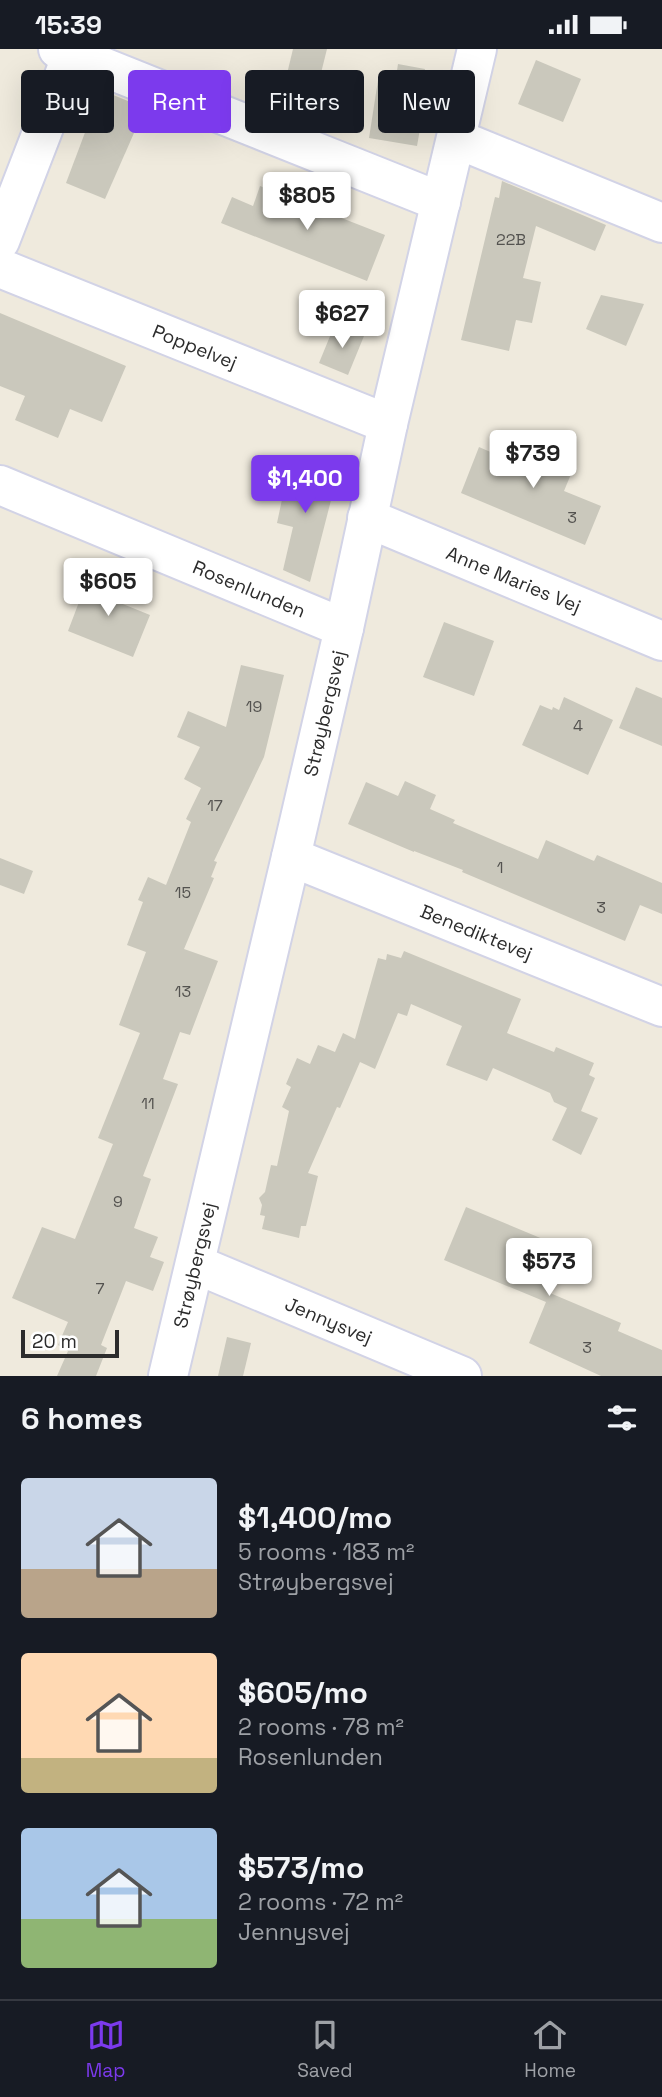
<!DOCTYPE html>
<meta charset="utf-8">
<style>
body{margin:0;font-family:"Space Grotesk",sans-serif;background:#242831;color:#f1f3f6;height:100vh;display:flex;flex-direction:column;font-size:26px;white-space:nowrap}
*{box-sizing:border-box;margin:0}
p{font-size:23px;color:#9ea1a6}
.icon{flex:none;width:38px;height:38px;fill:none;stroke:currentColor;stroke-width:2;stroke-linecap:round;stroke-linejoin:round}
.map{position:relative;height:1327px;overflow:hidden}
.side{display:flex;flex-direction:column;background:#171b24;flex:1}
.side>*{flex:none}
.banner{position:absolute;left:21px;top:21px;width:621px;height:63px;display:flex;gap:14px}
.scale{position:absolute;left:21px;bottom:18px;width:98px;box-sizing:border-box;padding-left:7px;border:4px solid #2c2c2c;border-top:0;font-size:19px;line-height:24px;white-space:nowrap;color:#2c2c2c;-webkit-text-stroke:5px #fff;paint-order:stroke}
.price{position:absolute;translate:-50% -60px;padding:0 16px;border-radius:7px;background:#fff;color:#222;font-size:23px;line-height:46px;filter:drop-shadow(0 2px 4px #0008)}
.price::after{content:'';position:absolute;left:50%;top:42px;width:21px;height:16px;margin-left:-10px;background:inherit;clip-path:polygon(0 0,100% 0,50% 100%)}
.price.active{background:#7c3aed;color:#fff}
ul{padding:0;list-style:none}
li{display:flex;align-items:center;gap:21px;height:175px;padding:0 21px}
li span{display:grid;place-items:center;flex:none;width:196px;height:140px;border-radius:7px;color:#555}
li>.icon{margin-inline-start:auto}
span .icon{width:84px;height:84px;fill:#fffc;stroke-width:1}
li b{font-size:30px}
h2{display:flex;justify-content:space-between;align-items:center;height:84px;padding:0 21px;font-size:30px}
.tag{padding:0 24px;border-radius:7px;background:#171b24;box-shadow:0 7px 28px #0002;font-size:24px;line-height:63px}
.tag.active{background:#7c3aed;color:#fff}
.status{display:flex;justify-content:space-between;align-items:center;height:49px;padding:0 35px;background:#171b24;direction:ltr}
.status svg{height:19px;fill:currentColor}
.menu{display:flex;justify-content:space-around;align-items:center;height:98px;border-top:2px solid #363941;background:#171b24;font-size:19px;color:#9ea1a6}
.menu a{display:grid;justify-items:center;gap:4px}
.menu .active{color:#7c3aed}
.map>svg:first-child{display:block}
.building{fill:#cac8bc}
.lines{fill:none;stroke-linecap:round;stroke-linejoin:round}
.minor-casing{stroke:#d2d3e6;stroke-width:42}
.minor{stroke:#fff;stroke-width:38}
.labels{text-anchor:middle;stroke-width:6;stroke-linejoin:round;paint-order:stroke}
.number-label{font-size:16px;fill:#545350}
.street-label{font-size:19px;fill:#2c2c2c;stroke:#fff}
</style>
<div class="status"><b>15:39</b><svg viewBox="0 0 49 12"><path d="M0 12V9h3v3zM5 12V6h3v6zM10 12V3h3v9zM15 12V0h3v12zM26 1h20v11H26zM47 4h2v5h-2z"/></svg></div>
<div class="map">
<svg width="662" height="1327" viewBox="0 0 662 1327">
<rect width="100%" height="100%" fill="#efeadd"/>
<g class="building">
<path d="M293,0h34l-9,36 -32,-7z"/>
<path d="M536,11l45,19 -18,43 -45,-18z"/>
<path d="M398,15l27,5 -3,14 6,1 -11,62 -48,-8 10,-64 17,3z"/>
<path d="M101,41l44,18 -40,91 -39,-16z"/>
<path d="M502,132l104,44 -11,26 -59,-25 -13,52 18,4 -9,41 -16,-3 -7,31 -48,-11 34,-143 4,1z"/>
<path d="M260,137l125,49 -18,46 -146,-58 11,-26 21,9z"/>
<path d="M601,246l43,9 -18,42 -40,-17z"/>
<path d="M0,264l126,53 -24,56 -32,-13 -12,29 -43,-18 10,-24 -25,-10z"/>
<path d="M335,275l29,12 -16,39 -29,-12z"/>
<path d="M532,387l27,11 -3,7 20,8 -12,29 37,15 -16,39 -124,-52 18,-46 41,18z"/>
<path d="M290,413l48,11 -28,109 -27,-12 10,-43 -16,-4z"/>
<path d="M93,526l26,10 -6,15 37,15 -17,42 -65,-26 19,-50 3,2z"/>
<path d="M444,573l50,19 -20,55 -51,-19z"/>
<path d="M241,616l43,10 -20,82 -50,104 3,1 -6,15 3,1 -30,71 34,12 -28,74 -10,-3 -17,47 15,5 -35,92 8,3 -17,49 24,9 -8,20 14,5 -11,29 -27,-10 -25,64 6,3 -11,28h-39l11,-25 -10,-6 10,-23 -56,-24 30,-71 33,12 38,-95 -15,-6 42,-105 -21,-8 27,-73 -19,-7 16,-43 -5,-2 10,-23 18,8 25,-63 -5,-3 15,-31 -17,-9 16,-32 -23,-10 11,-26 38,16z"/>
<path d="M636,638l26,11v48l-43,-18z"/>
<path d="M564,648l49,23 -25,55 -66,-30 18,-40 12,5 1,-3 6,3z"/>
<path d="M405,732l31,14 -6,14 25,11 -2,3 85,36 8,-19 48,21 3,-6 65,28v31l-22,-9 -15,36 -163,-69 1,-2 -49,-19v1l-66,-28 18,-42 32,14z"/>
<path d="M0,809l33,13 -9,23 -24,-9z"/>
<path d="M404,902l117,48 -14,34 47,19 2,-5 38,16 -5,12 6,3 -14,33 17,7 -17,37 -29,-15 15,-32 -13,-6 -4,-9 -57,-25 -6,13 -41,-16 16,-39 -51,-22 -4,12 -9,-3 -23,56 -15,-7 -20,46 -3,-1 -29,66 10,3 -12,50h-5l-2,12 -37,-9 3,-13 -5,-1 2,-10 -3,-7 6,-6 6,-27 6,1 12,-55 -7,-4 9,-20 -5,-3 11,-26 13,6 8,-19 17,7 8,-19 12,6 23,-81 8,2 1,-6 14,4z"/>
<path d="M466,1158l84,35 -3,5 19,9 -16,37 71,30 -3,8 44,19v26h-61l-72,-33 17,-41 -102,-42z"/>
<path d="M227,1288l24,6 -8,33h-25z"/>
</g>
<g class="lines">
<g class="minor-casing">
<g id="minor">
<path d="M58,0l383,153"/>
<path d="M457,90l205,84"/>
<path d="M0,192l72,-186"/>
<path id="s1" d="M0,219l388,156"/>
<path id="s2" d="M0,436l344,143"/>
<path id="s3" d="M367,469l295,123"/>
<path id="s4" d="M291,808l371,150"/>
<path id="s5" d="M195,1215l267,112"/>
<path id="s6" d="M168,1327l123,-519 53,-229 44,-204 89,-375"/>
</g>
</g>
<use href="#minor" class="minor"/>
</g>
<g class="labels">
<g class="number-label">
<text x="511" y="196">22B</text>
<text x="572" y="474">3</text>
<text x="254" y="663">19</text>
<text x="578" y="682">4</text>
<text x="215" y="762">17</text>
<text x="500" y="824">1</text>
<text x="183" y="849">15</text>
<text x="601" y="864">3</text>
<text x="183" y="948">13</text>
<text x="148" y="1060">11</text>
<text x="118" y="1158">9</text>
<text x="100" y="1245">7</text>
<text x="587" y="1304">3</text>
</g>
<g class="street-label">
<text dy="7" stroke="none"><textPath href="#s1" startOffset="210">Poppelvej</textPath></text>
<text dy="7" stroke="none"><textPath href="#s3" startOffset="159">Anne Maries Vej</textPath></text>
<text dy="7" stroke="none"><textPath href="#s2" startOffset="270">Rosenlunden</textPath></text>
<text dy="7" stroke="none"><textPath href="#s6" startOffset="681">Strøybergsvej</textPath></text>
<text dy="7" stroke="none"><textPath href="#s4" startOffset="200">Benediktevej</textPath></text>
<text dy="7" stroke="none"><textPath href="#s6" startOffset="114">Strøybergsvej</textPath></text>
<text dy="7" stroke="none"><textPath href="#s5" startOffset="145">Jennysvej</textPath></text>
</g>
</g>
</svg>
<div class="scale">20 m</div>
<b class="price" style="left:307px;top:183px">$805</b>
<b class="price" style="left:342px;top:301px">$627</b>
<b class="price" style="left:533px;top:441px">$739</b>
<b class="price active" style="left:305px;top:466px">$1,400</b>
<b class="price" style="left:108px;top:569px">$605</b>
<b class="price" style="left:549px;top:1249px">$573</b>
<div class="banner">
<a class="tag">Buy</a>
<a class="tag active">Rent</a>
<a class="tag">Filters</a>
<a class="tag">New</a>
</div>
</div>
<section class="side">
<h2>6 homes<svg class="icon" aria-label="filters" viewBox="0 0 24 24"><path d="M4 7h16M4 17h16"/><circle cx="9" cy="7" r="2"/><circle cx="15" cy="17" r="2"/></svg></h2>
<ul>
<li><span style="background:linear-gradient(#c9d6e8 65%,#b9a48a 0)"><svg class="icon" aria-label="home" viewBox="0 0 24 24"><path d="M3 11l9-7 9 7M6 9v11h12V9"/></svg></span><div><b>$1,400/mo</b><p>5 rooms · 183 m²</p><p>Strøybergsvej</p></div></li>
<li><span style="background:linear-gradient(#ffd9b3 75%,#c2b280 0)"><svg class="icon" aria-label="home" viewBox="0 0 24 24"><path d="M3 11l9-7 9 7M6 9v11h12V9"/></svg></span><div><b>$605/mo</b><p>2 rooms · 78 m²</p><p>Rosenlunden</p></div></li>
<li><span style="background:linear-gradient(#a9c7e8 65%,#8fb573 0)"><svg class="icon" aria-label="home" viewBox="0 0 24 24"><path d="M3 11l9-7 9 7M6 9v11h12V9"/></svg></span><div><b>$573/mo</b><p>2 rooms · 72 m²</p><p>Jennysvej</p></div></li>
</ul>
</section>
<nav class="menu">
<a class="active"><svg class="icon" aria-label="map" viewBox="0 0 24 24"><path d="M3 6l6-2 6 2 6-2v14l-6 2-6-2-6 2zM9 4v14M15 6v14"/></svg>Map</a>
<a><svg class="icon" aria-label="saved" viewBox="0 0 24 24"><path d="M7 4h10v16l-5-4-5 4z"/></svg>Saved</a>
<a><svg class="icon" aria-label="home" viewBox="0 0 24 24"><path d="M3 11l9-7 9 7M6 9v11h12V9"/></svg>Home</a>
</nav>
